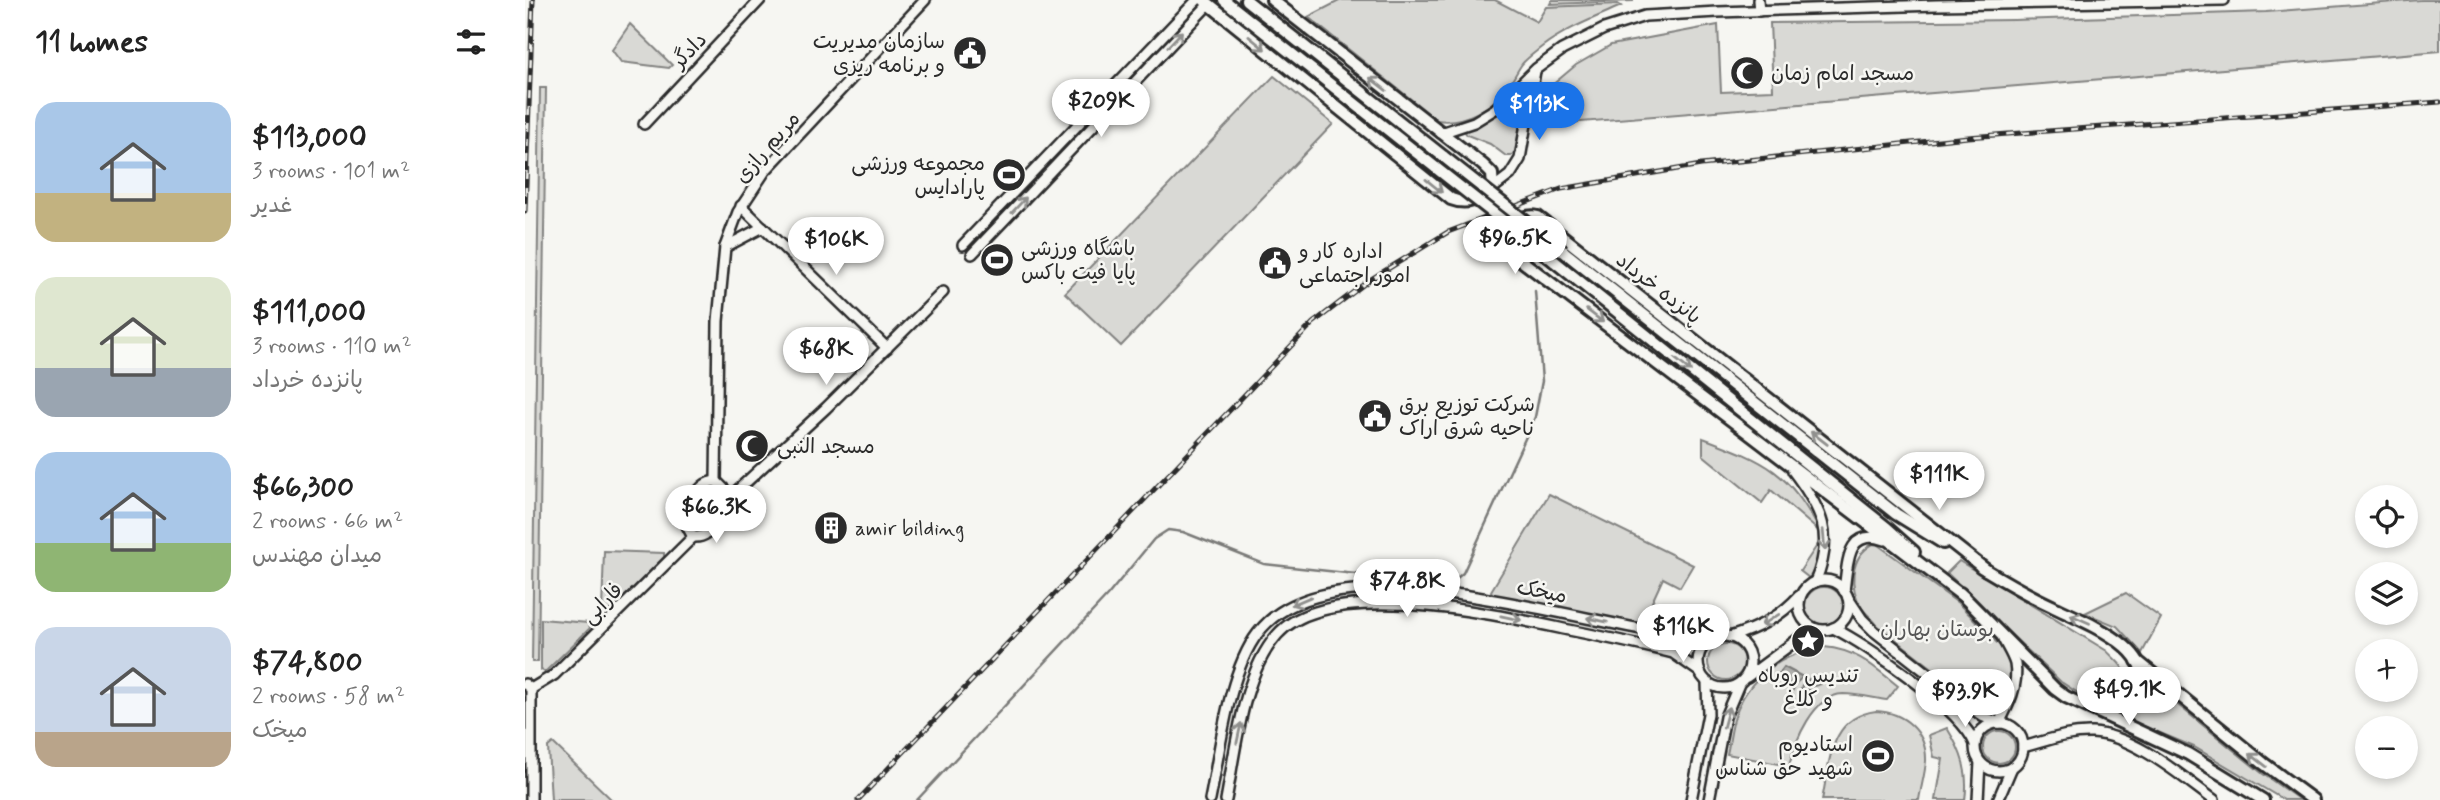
<!DOCTYPE html>
<meta charset="utf-8">
<style>
body{margin:0;font-family:Mynerve,"Playpen Sans Arabic",sans-serif;background:#f6f6f6;color:#222;height:100vh;display:flex;flex-direction:column;font-size:26px;white-space:nowrap}
*{box-sizing:border-box;margin:0}
p{font-size:23px;color:#767676}
.icon{flex:none;width:38px;height:38px;fill:none;stroke:currentColor;stroke-width:2;stroke-linecap:round;stroke-linejoin:round}
.map{position:relative;flex:1;overflow:hidden}
.details{display:flex;flex-direction:column;background:#fff;width:525px}
.details>*{flex:none}
.fabs{position:absolute;left:1830px;top:485px;display:grid;gap:14px}
.fabs a{display:grid;place-items:center;width:63px;height:63px;border-radius:50%;background:#fff;box-shadow:0 4px 10px #0003;font-size:35px}
.price{position:absolute;translate:-50% -60px;padding:0 16px;border-radius:24px;background:#fff;color:#222;font-size:23px;line-height:46px;filter:drop-shadow(0 2px 4px #0008)}
.price::after{content:'';position:absolute;left:50%;top:42px;width:21px;height:16px;margin-left:-10px;background:inherit;clip-path:polygon(0 0,100% 0,50% 100%)}
.price.selected{background:#1a73e8;color:#fff}
ul{padding:0;list-style:none}
li{display:flex;align-items:center;gap:21px;height:175px;padding:0 35px}
li span{display:grid;place-items:center;flex:none;width:196px;height:140px;border-radius:21px;color:#555}
li>.icon{margin-inline-start:auto}
span .icon{width:84px;height:84px;fill:#fffc;stroke-width:1}
li b{font-size:30px}
h2{display:flex;justify-content:space-between;align-items:center;height:84px;padding:0 35px;font-size:30px}
main{display:flex;flex:1;min-height:0}
.map>svg:first-child{display:block}
.green{fill:#d9d9d5;stroke:#828280;stroke-width:2}
.water{fill:#aeaeab;stroke:#7a7a78;stroke-width:2}
.lines{fill:none;stroke-linecap:round;stroke-linejoin:round}
.stream{stroke:#7a7a78;stroke-width:2.5}
.minor-casing{stroke:#2b2b2b;stroke-width:14}
.major-casing{stroke:#2b2b2b;stroke-width:16}
.minor{stroke:#f6f6f2;stroke-width:9}
.major{stroke:#f6f6f2;stroke-width:10}
.rail-casing{stroke:#2b2b2b;stroke-width:5}
.rail{stroke:#f6f6f2;stroke-width:2.5;stroke-dasharray:8;stroke-linecap:butt}
.major-bridge-casing{stroke:#2b2b2b;stroke-width:16;stroke-linecap:butt}
.major-bridge{stroke:#f6f6f2;stroke-width:10}
.oneway{stroke:#90908e}
.labels{text-anchor:middle;stroke-width:5;stroke-linejoin:round;paint-order:stroke}
.poi-label{font-size:21px;fill:#2b2b2b;stroke:#f6f6f2;text-anchor:start}
.street-label{font-size:21px;fill:#2b2b2b;stroke:#f6f6f2}
.park-label{font-size:21px;fill:#565656;stroke:#f6f6f2}
</style>
<main>
<section class="details">
<h2>11 homes<svg class="icon" aria-label="filters" viewBox="0 0 24 24"><path d="M4 7h16M4 17h16"/><circle cx="9" cy="7" r="2"/><circle cx="15" cy="17" r="2"/></svg></h2>
<ul>
<li><span style="background:linear-gradient(#a9c7e8 65%,#c2b280 0)"><svg class="icon" aria-label="home" viewBox="0 0 24 24"><path d="M3 11l9-7 9 7M6 9v11h12V9"/></svg></span><div><b>$113,000</b><p>3 rooms · 101 m²</p><p>غدیر</p></div></li>
<li><span style="background:linear-gradient(#dfe7d0 65%,#9aa5b1 0)"><svg class="icon" aria-label="home" viewBox="0 0 24 24"><path d="M3 11l9-7 9 7M6 9v11h12V9"/></svg></span><div><b>$111,000</b><p>3 rooms · 110 m²</p><p>پانزده خرداد</p></div></li>
<li><span style="background:linear-gradient(#a9c7e8 65%,#8fb573 0)"><svg class="icon" aria-label="home" viewBox="0 0 24 24"><path d="M3 11l9-7 9 7M6 9v11h12V9"/></svg></span><div><b>$66,300</b><p>2 rooms · 66 m²</p><p>میدان مهندس</p></div></li>
<li><span style="background:linear-gradient(#c9d6e8 75%,#b9a48a 0)"><svg class="icon" aria-label="home" viewBox="0 0 24 24"><path d="M3 11l9-7 9 7M6 9v11h12V9"/></svg></span><div><b>$74,800</b><p>2 rooms · 58 m²</p><p>میخک</p></div></li>
</ul>
</section>
<div class="map">
<svg width="1915" height="800" viewBox="0 0 1915 800">
<rect width="100%" height="100%" fill="#f6f6f2"/>
<filter id="ink" filterUnits="userSpaceOnUse"><feTurbulence type="fractalNoise" baseFrequency=".0143" numOctaves="2"/><feDisplacementMap in="SourceGraphic" scale="14" xChannelSelector="R" yChannelSelector="G"/><feConvolveMatrix kernelMatrix="1 2 1 2 8 2 1 2 1" color-interpolation-filters="sRGB"/></filter>
<g filter="url(#ink)">
<g class="green">
<path d="M816,0h154l42,22 9,-15 72,-3 3,2c-26,12 -54,22 -78,40 -6,5 -15,11 -21,18 -5,7 -9,16 -14,23 -16,21 -44,37 -71,33l-129,-103z"/>
<path d="M1027,0h81v1l-83,3z"/>
<path d="M1896,0h19v51l-895,74 6,-39 25,-21 35,-20 107,-20 3,67 52,-2 -3,-67 244,-3 252,-8z"/>
<path d="M105,24l42,41 -3,3 -48,-6 -9,-12z"/>
<path d="M749,76l59,48 -212,222 -56,-53z"/>
<path d="M1002,82l2,1 -14,68 -4,5h-5l-16,-12 -23,-9 -2,-3 3,-3 27,-14z"/>
<path d="M15,88h6l-8,574h-6z"/>
<path d="M1178,438c63,24 85,32 118,95l-50,-43 -9,13 -59,-48z"/>
<path d="M1024,494l144,71 -13,22 -17,-9 -21,46 -149,-29 -2,-4z"/>
<path d="M183,497l6,3c1,10 -6,26 -17,28 -2,-11 1,-26 11,-31z"/>
<path d="M1297,538l2,18 -15,22 -9,-7z"/>
<path d="M1348,544l5,1 80,58 51,52 5,11 -5,36 -16,9 -8,-2 -108,-84c-4,-6 -11,-11 -15,-17 -13,-20 -13,-51 11,-64z"/>
<path d="M79,551l60,2v4l-54,54h-8z"/>
<path d="M1434,561l148,90c4,5 11,10 15,16 12,19 3,41 -21,36 -15,-4 -28,-13 -40,-21l-114,-109z"/>
<circle cx="1299" cy="606" r="19"/>
<path d="M1601,593l35,25 -19,35 -25,-27 -32,-13z"/>
<path d="M16,619l47,4 2,5 -45,44 -4,-2z"/>
<circle cx="1201" cy="662" r="18"/>
<path d="M1299,647c33,3 49,19 74,39l-11,14c-14,-2 -30,-6 -44,-6 -30,1 -48,48 -54,72l-62,-12c3,-13 4,-26 8,-38 12,-39 50,-64 89,-69z"/>
<path d="M1621,679l117,95 37,26h-16l-90,-53 -70,-29 17,-18z"/>
<path d="M1351,711c28,1 51,21 50,50 -1,13 -5,26 -7,39h-97c8,-38 7,-83 54,-89z"/>
<path d="M1422,728c15,24 22,44 18,72h-29l7,-41 -9,-2 -5,-22z"/>
<circle cx="1474" cy="747" r="16"/>
<path d="M28,743l59,57h-61l-3,-53z"/>
</g>
<g class="water">
<path d="M1259,667l19,10 -7,6 -3,7 -3,-3 -2,-9 -9,-4z"/>
<path d="M1289,675l7,3v6l-11,3 -3,9 -7,-2 2,-9z"/>
</g>
<g class="lines">
<path class="stream" d="M392,800l191,-205 46,-56 14,-9 15,2 81,32 110,12 73,4 10,-2 6,-5 72,-156 7,-36 -7,-90"/>
<g class="minor-casing">
<g id="minor">
<path d="M1233,0l1,11"/>
<path d="M119,124l116,-124"/>
<path d="M916,133l33,-11 21,-13 41,-40 26,-19 42,-21 41,-13 73,-4 219,-7 287,-5"/>
<path d="M968,188l17,-13 10,-16 15,-88"/>
<path d="M216,206l146,142"/>
<path d="M438,245l234,-245"/>
<path d="M200,247l38,-20"/>
<path d="M447,254l237,-250"/>
<path d="M1268,471c29,38 42,65 22,111"/>
<path d="M191,481l2,-160 7,-74 13,-35 27,-41 160,-171"/>
<path d="M191,481l10,10c2,17 -12,48 -33,46l-6,-11c2,-17 7,-43 29,-45z"/>
<path d="M202,500l99,-92 117,-116"/>
<circle cx="1299" cy="605" r="25"/>
<path d="M1319,591c4,-28 2,-64 41,-51"/>
<path d="M1323,598l14,21 12,12 108,85 17,7c9,-17 20,-38 16,-59 -2,-8 -8,-17 -12,-25"/>
<path d="M1308,628c35,17 129,82 142,116"/>
<circle cx="1199" cy="662" r="26"/>
<path d="M1205,637c28,-9 49,-19 69,-41"/>
<path d="M1222,677l50,-37 23,-10"/>
<path d="M0,684l6,5v111"/>
<path d="M6,689l23,-14 139,-138"/>
<circle cx="1474" cy="747" r="24"/>
<path d="M1498,747c23,-6 45,-15 69,-14 42,2 89,43 122,67"/>
<path d="M685,800c10,-49 18,-128 48,-167 76,-101 346,2 455,6"/>
<path d="M701,800c10,-51 16,-125 51,-165 51,-59 225,-19 292,-5 35,7 69,14 104,23l27,19"/>
<path d="M1166,800l17,-86 -1,-32"/>
<path d="M1184,800l16,-83 14,-33"/>
<path d="M1453,800l2,-38"/>
<path d="M1473,800l14,-33"/>
</g>
</g>
<g class="major-casing">
<g id="major">
<path d="M679,0l247,199c18,7 28,-1 42,-11l-1,-14 -9,-9 -211,-165"/>
<path d="M699,0l212,168"/>
<path d="M721,0l198,157"/>
<path d="M1038,251l333,263 47,29"/>
<path d="M1029,261l333,267 27,24"/>
<path d="M1456,567c23,14 47,28 71,39 27,14 117,45 82,91 -8,11 -19,15 -33,14"/>
<path d="M1435,593l95,96 11,8 122,57 75,46"/>
<path d="M1439,597l-454,-345c-12,-18 9,-40 28,-35l448,353"/>
<path d="M1612,661l126,102 50,37"/>
</g>
</g>
<use href="#minor" class="minor"/>
<use href="#major" class="major"/>
<g class="rail-casing">
<g id="rail">
<path d="M0,211l8,-211"/>
<path d="M333,800l455,-477 55,-42 80,-49 113,-43 140,-24 267,-28 472,-35"/>
</g>
</g>
<use href="#rail" class="rail"/>
<g class="major-bridge-casing">
<g id="major-bridge">
<path d="M919,157l119,94"/>
<path d="M911,168l118,93"/>
</g>
</g>
<use href="#major-bridge" class="major-bridge"/>
</g>
<defs><path id="oneway-shaft" d="M-6 0H5M1.5-3L5.5 0L1.5 3" fill="none" stroke-width="1.6" stroke-linecap="round" stroke-linejoin="round" transform="scale(1.75)"/></defs>
<g class="oneway">
<use href="#oneway-shaft" transform="translate(650 39) rotate(-47)"/>
<use href="#oneway-shaft" transform="translate(732 43) rotate(39)"/>
<use href="#oneway-shaft" transform="translate(853 84) rotate(-142)"/>
<use href="#oneway-shaft" transform="translate(909 186) rotate(39)"/>
<use href="#oneway-shaft" transform="translate(494 205) rotate(-47)"/>
<use href="#oneway-shaft" transform="translate(1070 316) rotate(37)"/>
<use href="#oneway-shaft" transform="translate(1158 365) rotate(39)"/>
<use href="#oneway-shaft" transform="translate(1294 438) rotate(-142)"/>
<use href="#oneway-shaft" transform="translate(1299 540) rotate(85)"/>
<use href="#oneway-shaft" transform="translate(776 601) rotate(157)"/>
<use href="#oneway-shaft" transform="translate(986 618) rotate(12)"/>
<use href="#oneway-shaft" transform="translate(1555 619) rotate(-156)"/>
<use href="#oneway-shaft" transform="translate(1072 620) rotate(-168)"/>
<use href="#oneway-shaft" transform="translate(1245 620) rotate(148)"/>
<use href="#oneway-shaft" transform="translate(1201 717) rotate(-75)"/>
<use href="#oneway-shaft" transform="translate(714 733) rotate(-78)"/>
<use href="#oneway-shaft" transform="translate(1733 760) rotate(-142)"/>
</g>
</g>
<defs>
<g id="civic-disc" transform="scale(1.75)"><circle r="9.5" fill="#2b2b2b" stroke="#f6f6f2"/><path d="M-.6-6.5H3V-4.5H.6V-3L4-1V1h2V6H-6V1h2V-1L-.6-3ZM-1.2 2.5V6h2.4V2.5Z" fill="#fff"/></g>
<g id="mosque-disc" transform="scale(1.75)"><circle r="9.5" fill="#2b2b2b" stroke="#f6f6f2"/><path d="M3.5-4.9A6 6 0 1 0 3.5 4.9A5 5 0 1 1 3.5-4.9Z" fill="#fff"/></g>
<g id="stadium-disc" transform="scale(1.75)"><circle r="9.5" fill="#2b2b2b" stroke="#f6f6f2"/><path d="M0-5a6.5 5 0 1 0 0 10a6.5 5 0 1 0 0-10ZM-3.5-1.8h7v3.6h-7Z" fill="#fff"/></g>
<g id="building-disc" transform="scale(1.75)"><circle r="9.5" fill="#2b2b2b" stroke="#f6f6f2"/><path d="M-4-6H4V6H1V3H-1V6H-4ZM-2.5-4.3h1.7v1.8h-1.7ZM.8-4.3h1.7v1.8H.8ZM-2.5-1h1.7V.8h-1.7ZM.8-1h1.7V.8H.8Z" fill="#fff"/></g>
<g id="sight-disc" transform="scale(1.75)"><circle r="9.5" fill="#2b2b2b" stroke="#f6f6f2"/><path d="M0-6L1.8-2.2L6-1.7L2.9 1.2L3.7 5.4L0 3.3L-3.7 5.4L-2.9 1.2L-6-1.7L-1.8-2.2Z" fill="#fff"/></g>
</defs>
<g fill-rule="evenodd">
<use href="#civic-disc" x="445" y="53"/>
<use href="#mosque-disc" x="1222" y="73"/>
<use href="#stadium-disc" x="484" y="175"/>
<use href="#stadium-disc" x="472" y="260"/>
<use href="#civic-disc" x="750" y="263"/>
<use href="#civic-disc" x="850" y="416"/>
<use href="#mosque-disc" x="227" y="446"/>
<use href="#building-disc" x="306" y="528"/>
<use href="#sight-disc" x="1283" y="641"/>
<use href="#stadium-disc" x="1353" y="756"/>
</g>
<g class="labels">
<g class="poi-label">
<text x="420" y="48" text-anchor="end">سازمان مدیریت<tspan x="420" dy="24">و برنامه ریزی</tspan></text>
<text x="1246" y="80">مسجد امام زمان</text>
<text x="460" y="170" text-anchor="end">مجموعه ورزشی<tspan x="460" dy="24">پارادایس</tspan></text>
<text x="496" y="255">باشگاه ورزشی<tspan x="496" dy="24">پایا فیت باکس</tspan></text>
<text x="774" y="258">اداره کار و<tspan x="774" dy="24">امور اجتماعی</tspan></text>
<text x="874" y="411">شرکت توزیع برق<tspan x="874" dy="24">ناحیه شرق اراک</tspan></text>
<text x="252" y="453">مسجد النبی</text>
<text x="330" y="535">amir bilding</text>
<text x="1283" y="682" text-anchor="middle">تندیس روباه<tspan x="1283" dy="24">و کلاغ</tspan></text>
<text x="1328" y="751" text-anchor="end">استادیوم<tspan x="1328" dy="24">شهید حق شناس</tspan></text>
</g>
<g class="street-label">
<text transform="translate(164 50) rotate(-47)" y="7">دادگر</text>
<text transform="translate(242 147) rotate(-49)" y="7">مریم رازی</text>
<text transform="translate(1134 288) rotate(38)" y="7">پانزده خرداد</text>
<text transform="translate(1017 591) rotate(11)" y="7">میخک</text>
<text transform="translate(77 603) rotate(-45)" y="7">فارابی</text>
</g>
<g class="park-label">
<text x="1412" y="636">بوستان بهاران</text>
</g>
</g>
</svg>
<div class="fabs">
<a><svg class="icon" aria-label="locate" viewBox="0 0 24 24"><circle cx="12" cy="12" r="6"/><path d="M12 2v4M12 18v4M2 12h4M18 12h4"/></svg></a>
<a><svg class="icon" aria-label="layers" viewBox="0 0 24 24"><path d="M12 4l9 5-9 5-9-5zM3 14l9 5 9-5"/></svg></a>
<a>+</a>
<a>−</a>
</div>
<b class="price" style="left:576px;top:139px">$209K</b>
<b class="price selected" style="left:1014px;top:142px">$113K</b>
<b class="price" style="left:990px;top:276px">$96.5K</b>
<b class="price" style="left:311px;top:277px">$106K</b>
<b class="price" style="left:301px;top:387px">$68K</b>
<b class="price" style="left:1414px;top:512px">$111K</b>
<b class="price" style="left:191px;top:545px">$66.3K</b>
<b class="price" style="left:882px;top:619px">$74.8K</b>
<b class="price" style="left:1158px;top:664px">$116K</b>
<b class="price" style="left:1604px;top:727px">$49.1K</b>
<b class="price" style="left:1440px;top:729px">$93.9K</b>
</div>
</main>
